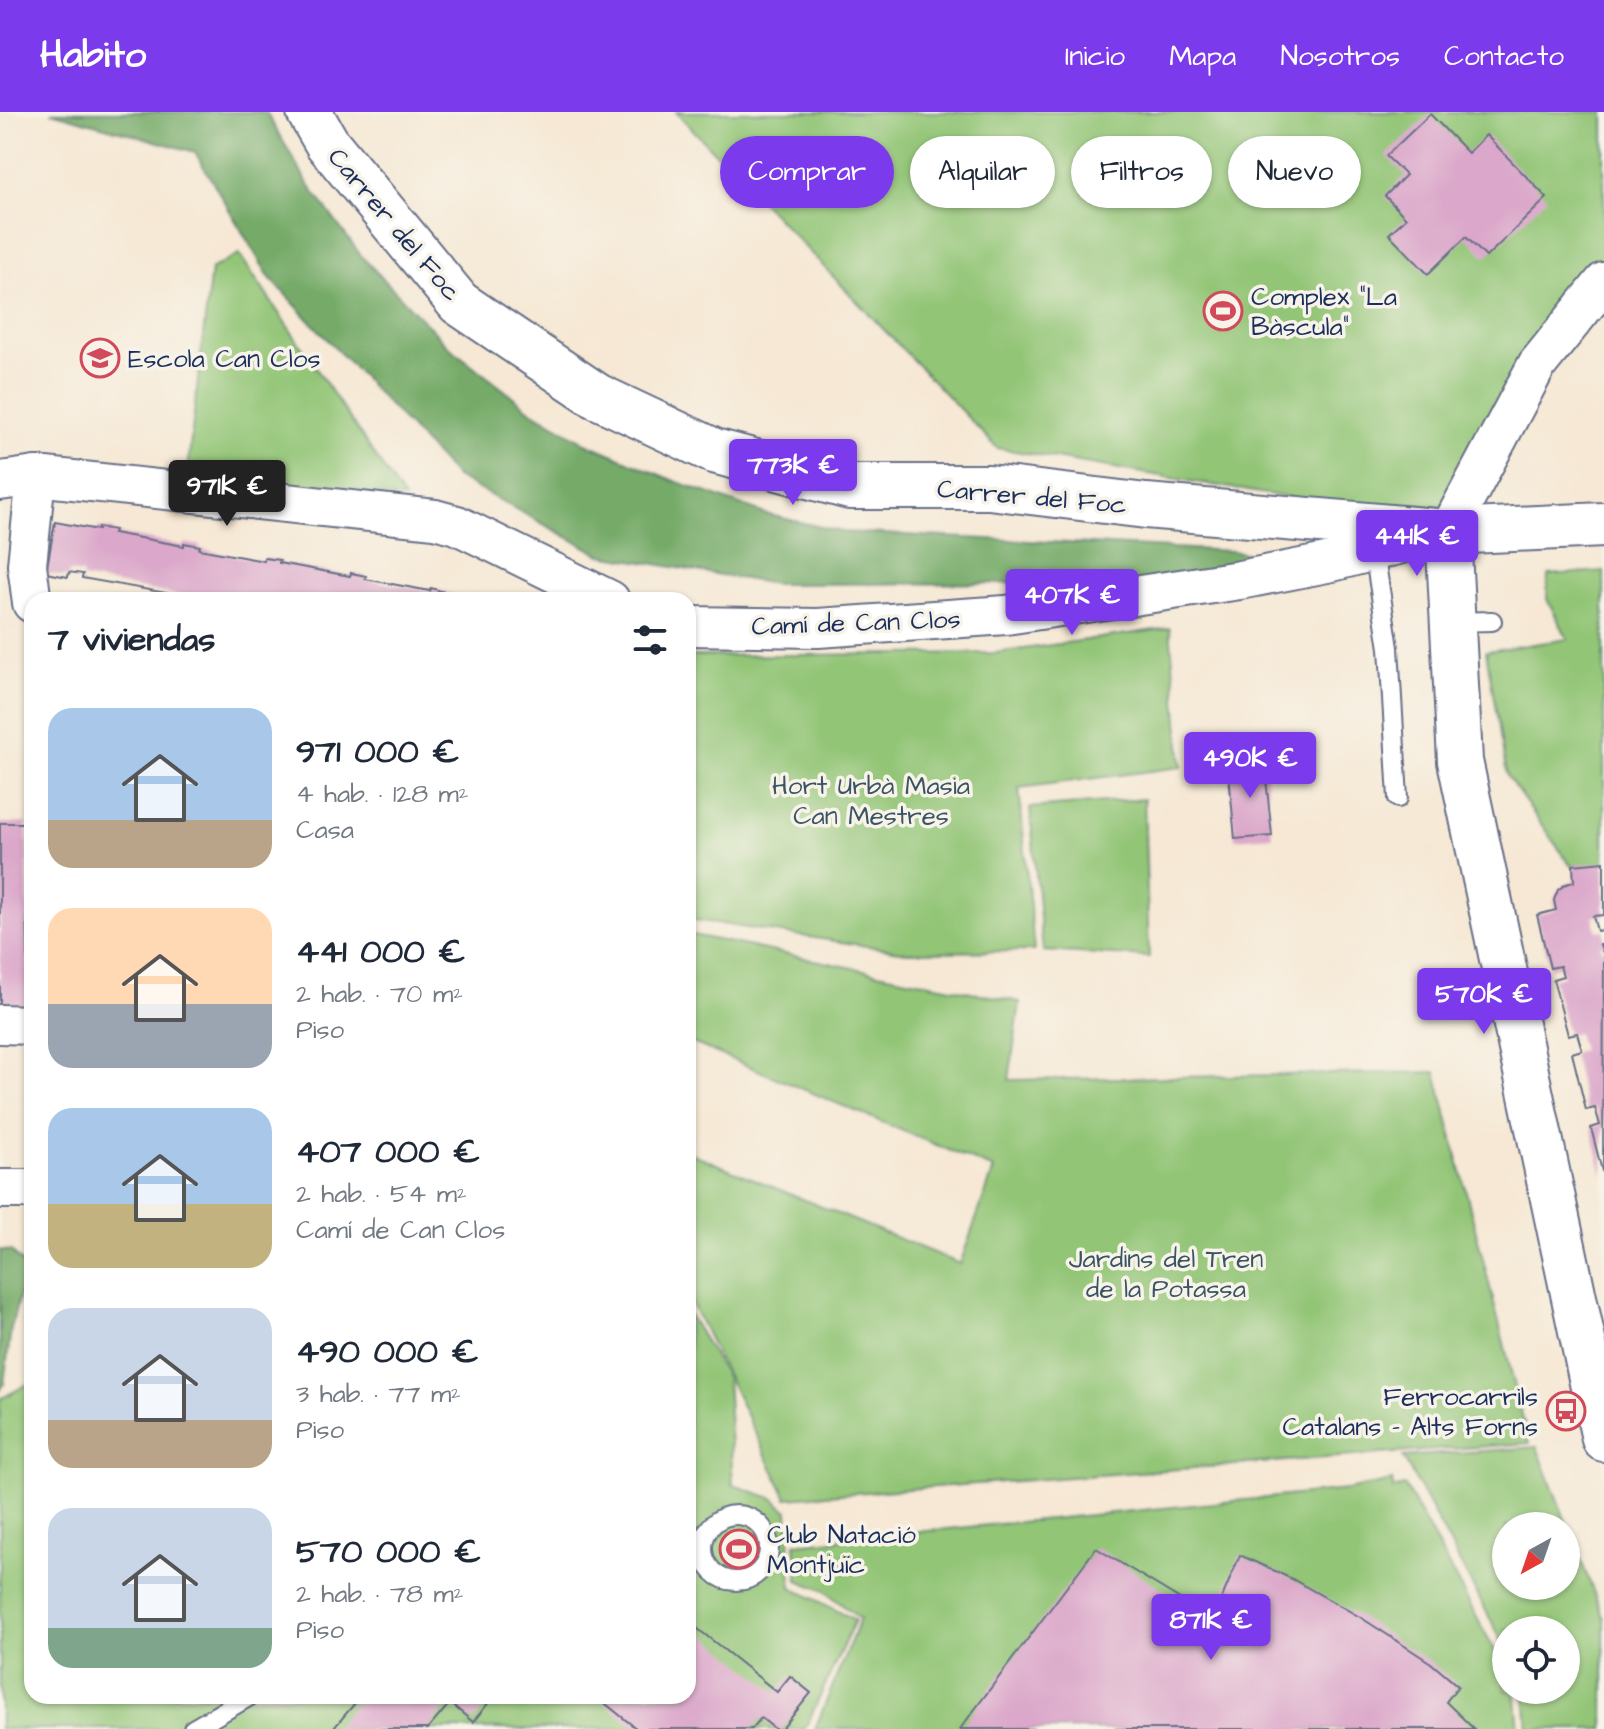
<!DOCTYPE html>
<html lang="es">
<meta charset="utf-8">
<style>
body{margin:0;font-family:"Architects Daughter",sans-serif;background:#f6f6f7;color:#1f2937;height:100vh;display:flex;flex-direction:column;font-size:30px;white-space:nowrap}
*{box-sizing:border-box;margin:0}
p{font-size:26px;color:#747a83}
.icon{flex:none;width:44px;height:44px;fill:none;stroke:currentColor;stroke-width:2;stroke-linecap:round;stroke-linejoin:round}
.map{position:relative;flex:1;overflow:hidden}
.side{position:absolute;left:24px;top:480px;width:672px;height:1112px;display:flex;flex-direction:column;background:#fff;border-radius:24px;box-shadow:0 2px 6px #0004}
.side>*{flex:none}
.top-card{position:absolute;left:720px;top:24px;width:760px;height:72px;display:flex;gap:16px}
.needle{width:52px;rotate:220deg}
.controls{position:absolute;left:1492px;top:1400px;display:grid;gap:16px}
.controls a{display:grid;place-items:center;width:88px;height:88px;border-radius:50%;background:#fff;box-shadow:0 2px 6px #0004;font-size:40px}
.price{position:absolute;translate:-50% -68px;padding:0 18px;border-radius:8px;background:#7c3aed;color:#fff;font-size:26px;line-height:52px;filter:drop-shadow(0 2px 4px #0008)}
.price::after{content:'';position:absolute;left:50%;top:48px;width:24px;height:18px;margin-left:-12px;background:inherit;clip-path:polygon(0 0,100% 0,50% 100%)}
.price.on{background:#222;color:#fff}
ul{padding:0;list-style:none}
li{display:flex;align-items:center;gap:24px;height:200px;padding:0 24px}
li span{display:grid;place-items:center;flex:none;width:224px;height:160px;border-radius:24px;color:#555}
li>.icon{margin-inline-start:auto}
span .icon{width:96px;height:96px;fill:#fffc;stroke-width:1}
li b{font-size:34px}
h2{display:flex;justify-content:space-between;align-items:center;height:96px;padding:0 24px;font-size:34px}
.tag{padding:0 28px;border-radius:36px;background:#fff;box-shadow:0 2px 6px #0004;font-size:28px;line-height:72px}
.tag.on{background:#7c3aed;color:#fff}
header{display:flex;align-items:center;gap:48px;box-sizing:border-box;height:112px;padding:0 40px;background:#7c3aed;color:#fff}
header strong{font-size:38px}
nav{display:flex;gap:44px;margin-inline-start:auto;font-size:28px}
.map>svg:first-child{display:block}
.green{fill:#92c576;stroke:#567a6a;stroke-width:2;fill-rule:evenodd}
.forest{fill:#75aa67;stroke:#486c62;stroke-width:2}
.building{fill:#dba7ca}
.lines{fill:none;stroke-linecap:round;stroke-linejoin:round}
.lane-casing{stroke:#687087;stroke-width:22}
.street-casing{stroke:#687087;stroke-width:42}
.secondary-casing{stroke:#687087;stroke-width:48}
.lane{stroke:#fff;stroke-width:18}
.street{stroke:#fff;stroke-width:38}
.secondary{stroke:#fff;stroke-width:44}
.tree{fill:#8e9796}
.labels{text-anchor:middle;stroke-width:7;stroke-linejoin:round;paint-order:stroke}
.street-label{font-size:26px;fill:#1b2f5e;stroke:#f7f3e8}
.poi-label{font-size:26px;fill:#1b2f5e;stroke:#f7f3e8;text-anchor:start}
.park-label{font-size:26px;fill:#395464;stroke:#f7f3e8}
</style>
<header>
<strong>Habito</strong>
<nav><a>Inicio</a><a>Mapa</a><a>Nosotros</a><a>Contacto</a></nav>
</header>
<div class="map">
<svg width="1604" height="1617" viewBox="0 0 1604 1617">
<rect width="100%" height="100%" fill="#f7f3e8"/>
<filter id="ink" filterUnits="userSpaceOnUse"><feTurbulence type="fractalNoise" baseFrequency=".0125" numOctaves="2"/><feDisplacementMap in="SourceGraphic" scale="16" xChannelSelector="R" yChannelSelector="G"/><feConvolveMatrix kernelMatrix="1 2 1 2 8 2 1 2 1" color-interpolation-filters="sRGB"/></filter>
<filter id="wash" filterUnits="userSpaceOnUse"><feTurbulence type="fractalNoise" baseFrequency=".006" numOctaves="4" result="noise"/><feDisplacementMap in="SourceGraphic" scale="32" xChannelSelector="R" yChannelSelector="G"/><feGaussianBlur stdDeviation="1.8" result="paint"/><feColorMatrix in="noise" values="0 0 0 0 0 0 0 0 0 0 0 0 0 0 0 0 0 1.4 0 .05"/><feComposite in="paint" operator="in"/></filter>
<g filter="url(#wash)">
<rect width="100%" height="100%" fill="#f6e8d4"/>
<g class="green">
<path d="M676,0h928v170l-156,250 -105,-25 -346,-59z"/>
<path d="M239,142l165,245 -217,-25 24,-205z"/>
<path d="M1604,459v293l-33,2 -64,-90 -21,-125 82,-12 -21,-40 1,-24z"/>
<path d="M1170,516l12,139 -163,21 15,163 -127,1 -219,-33v-263l308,-3z"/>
<path d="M1144,687l5,158 -106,-6 -13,-143z"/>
<path d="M688,822l332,68 -11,78 427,-8 93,371 -742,55 -99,-202v-144l272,112 34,-95 -306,-128z"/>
<path d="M688,1201l39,65 6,107 39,13 16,13 3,76 64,33 -50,109h-805v-330l32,-17v314h656z"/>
<path d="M1537,1335l67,172v110h-76l-3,-39h41v-60h-60v18l-103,-191zM1506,1414h60v60h-60z"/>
<path d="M1393,1369v8l12,-3 101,185v19h9l4,39h-704l45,-110 -35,-28 -27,-11 -3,-36 552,-54z"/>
</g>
<g class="forest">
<path d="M51,0h215l42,72 54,73 87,90 81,63 56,33 86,37 93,34 78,18 389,19 40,7 -121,25 -377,1 -173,-29 -145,-78 -187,-200 -74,-125z"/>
<path d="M0,1138l11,1 15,16 -15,62 -7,55 -4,7z"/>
</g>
<g id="blocks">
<g class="building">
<path d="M1430,2l38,39 18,-18 61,63 -61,59 -20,-20 -38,37 -39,-40 17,-16 -21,-22 21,-21 -20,-19z"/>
<path d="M55,410l43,8v-3l16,3 -1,3 71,13v-3l16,3 -1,3 65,12v-3l16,2 -1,3 71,13 1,-3 15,3 -1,3 65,12 1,-3 40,12h-266l-123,-22 1,-4 -14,-2 -1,5 -22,-4z"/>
<path d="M1264,648l8,76 -37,3 -7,-75z"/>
<path d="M0,711h26l3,183h-29z"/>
<path d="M1604,750v53l-11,1 4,15 7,-1v15h-4l4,10 -1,220 -12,-47 9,-3 -5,-17 -9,2 -14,-57 10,-3 -5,-17 -9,2 -15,-56 10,-3 -3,-10 -10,2 -13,-53 19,-5 -2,-10 4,-10 8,-6 8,-2 -1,-17z"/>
<path d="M1096,1436l117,71 27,-64 52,24 68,38 71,46 27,23 -12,16 28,27h-514z"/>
<path d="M688,1509l89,71 13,-16 21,17 -29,36h-7l-14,-11 -9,11h-115l-36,-29 3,-4h84z"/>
<path d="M361,1584h133l-21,26 -23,-19 -22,26h-95z"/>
</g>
</g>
</g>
<g filter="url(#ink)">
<use href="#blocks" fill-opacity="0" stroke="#687087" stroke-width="2"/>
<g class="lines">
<g class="lane-casing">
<g id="lane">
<path d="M1374,439l15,97 9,150"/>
<path d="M1453,510l39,-1"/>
<circle cx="736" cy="1436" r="33"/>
<path d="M193,1617l57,-33"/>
</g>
</g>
<g class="street-casing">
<g id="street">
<path d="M0,369l36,-5 399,43 22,6 153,75"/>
<path d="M32,491l-5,-38 9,-89"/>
<path d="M688,514l130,2 188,-13 234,-35 92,-18 116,-30 89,-167 67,-83"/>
<path d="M0,912l32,1"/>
<path d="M0,1077h32"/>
</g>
</g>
<g class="secondary-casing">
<g id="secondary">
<path d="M309,0l18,31 132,160 138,93 117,55 136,36h139l157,19 302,26 156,-7"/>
<path d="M1448,420l12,229 144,678"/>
</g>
</g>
<use href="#lane" class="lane"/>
<use href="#street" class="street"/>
<use href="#secondary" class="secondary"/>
</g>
<circle class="tree" cx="1219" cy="635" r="12"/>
</g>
<defs>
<g id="stadium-ring" transform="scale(2)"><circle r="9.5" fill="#f7f3e8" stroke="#d1495b" stroke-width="1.5"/><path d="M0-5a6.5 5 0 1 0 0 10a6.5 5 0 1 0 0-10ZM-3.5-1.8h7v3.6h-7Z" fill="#d1495b"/></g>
<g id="school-ring" transform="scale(2)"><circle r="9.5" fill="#f7f3e8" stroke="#d1495b" stroke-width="1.5"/><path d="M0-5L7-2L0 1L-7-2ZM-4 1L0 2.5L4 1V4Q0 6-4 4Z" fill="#d1495b"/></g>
<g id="bus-ring" transform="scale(2)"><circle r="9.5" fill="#f7f3e8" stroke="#d1495b" stroke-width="1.5"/><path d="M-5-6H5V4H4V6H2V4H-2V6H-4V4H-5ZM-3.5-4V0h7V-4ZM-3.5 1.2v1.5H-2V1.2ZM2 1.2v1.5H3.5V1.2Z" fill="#d1495b"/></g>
</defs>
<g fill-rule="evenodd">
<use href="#stadium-ring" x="1223" y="199"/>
<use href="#school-ring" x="100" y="246"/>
<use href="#bus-ring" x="1566" y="1299"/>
<use href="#stadium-ring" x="739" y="1437"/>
</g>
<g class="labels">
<g class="street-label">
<text transform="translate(395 112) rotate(50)" y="9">Carrer del Foc</text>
<text transform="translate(1032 384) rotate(5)" y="9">Carrer del Foc</text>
<text transform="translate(856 510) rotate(-2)" y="9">Camí de Can Clos</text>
</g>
<g class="poi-label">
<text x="1251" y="193">Complex "La<tspan x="1251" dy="30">Bàscula"</tspan></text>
<text x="128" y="255">Escola Can Clos</text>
<text x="1538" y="1293" text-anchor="end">Ferrocarrils<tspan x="1538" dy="30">Catalans - Alts Forns</tspan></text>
<text x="767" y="1431">Club Natació<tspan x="767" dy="30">Montjuïc</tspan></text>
</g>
<g class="park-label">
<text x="871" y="682">Hort Urbà Masia<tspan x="871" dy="30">Can Mestres</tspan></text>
<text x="1166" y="1155">Jardins del Tren<tspan x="1166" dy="30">de la Potassa</tspan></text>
</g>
</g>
</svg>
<div class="controls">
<a><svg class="needle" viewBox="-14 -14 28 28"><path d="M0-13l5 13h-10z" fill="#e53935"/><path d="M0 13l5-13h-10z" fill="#747a83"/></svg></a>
<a><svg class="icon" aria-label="locate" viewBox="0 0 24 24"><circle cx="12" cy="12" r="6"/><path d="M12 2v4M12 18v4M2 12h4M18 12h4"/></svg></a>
</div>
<b class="price" style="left:793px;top:395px">773K €</b>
<b class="price on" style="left:227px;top:416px">971K €</b>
<b class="price" style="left:1417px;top:466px">441K €</b>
<b class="price" style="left:1072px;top:525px">407K €</b>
<b class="price" style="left:1250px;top:688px">490K €</b>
<b class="price" style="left:1484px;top:924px">570K €</b>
<b class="price" style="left:1211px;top:1550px">871K €</b>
<div class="top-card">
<a class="tag on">Comprar</a>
<a class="tag">Alquilar</a>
<a class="tag">Filtros</a>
<a class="tag">Nuevo</a>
</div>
<section class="side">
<h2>7 viviendas<svg class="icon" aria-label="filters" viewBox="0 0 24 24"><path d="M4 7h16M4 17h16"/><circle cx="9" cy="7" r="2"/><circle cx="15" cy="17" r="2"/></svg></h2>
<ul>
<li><span style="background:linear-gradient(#a9c7e8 70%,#b9a48a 0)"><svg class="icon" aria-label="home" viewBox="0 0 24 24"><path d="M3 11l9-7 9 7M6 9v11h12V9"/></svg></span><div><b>971 000 €</b><p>4 hab. · 128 m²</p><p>Casa</p></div></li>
<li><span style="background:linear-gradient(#ffd9b3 60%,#9aa5b1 0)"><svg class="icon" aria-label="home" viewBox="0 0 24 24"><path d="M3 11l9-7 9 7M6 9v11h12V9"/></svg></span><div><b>441 000 €</b><p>2 hab. · 70 m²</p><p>Piso</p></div></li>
<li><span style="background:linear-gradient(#a9c7e8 60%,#c2b280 0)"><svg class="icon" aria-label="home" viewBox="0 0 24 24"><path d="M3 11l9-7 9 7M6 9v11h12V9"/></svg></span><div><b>407 000 €</b><p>2 hab. · 54 m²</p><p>Camí de Can Clos</p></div></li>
<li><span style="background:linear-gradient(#c9d6e8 70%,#b9a48a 0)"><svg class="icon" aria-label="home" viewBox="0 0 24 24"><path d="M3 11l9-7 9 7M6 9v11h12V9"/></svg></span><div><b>490 000 €</b><p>3 hab. · 77 m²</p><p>Piso</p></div></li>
<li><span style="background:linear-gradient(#c9d6e8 75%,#7fa58c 0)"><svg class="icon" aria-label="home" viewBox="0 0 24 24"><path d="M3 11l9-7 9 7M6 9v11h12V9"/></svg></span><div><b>570 000 €</b><p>2 hab. · 78 m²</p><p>Piso</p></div></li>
</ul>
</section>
</div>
